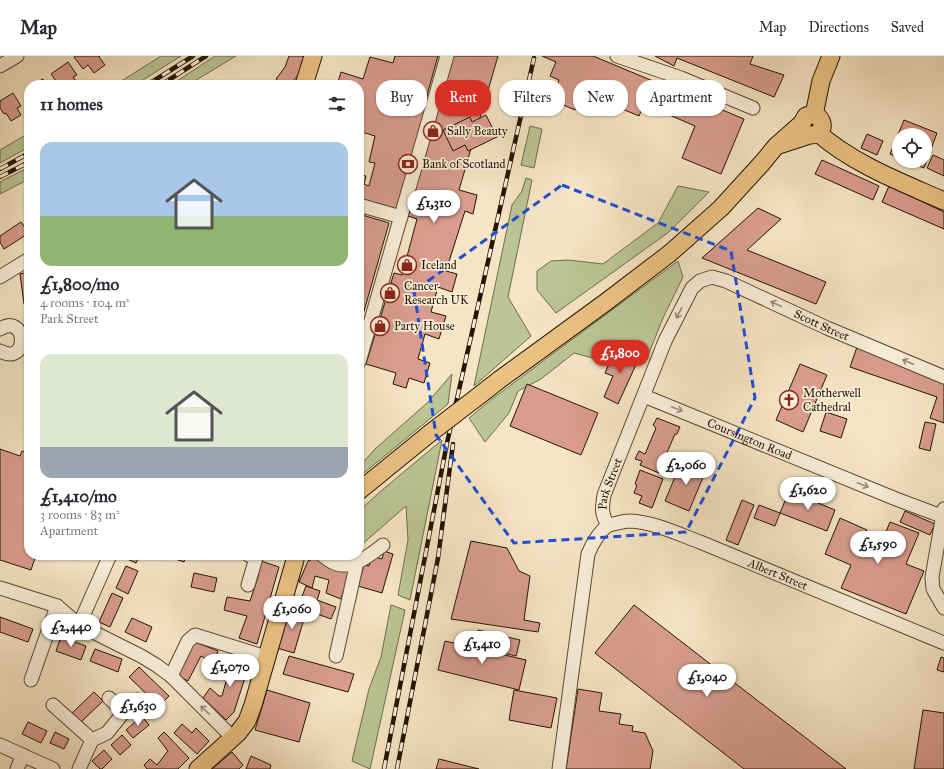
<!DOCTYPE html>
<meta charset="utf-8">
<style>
body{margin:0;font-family:"IM FELL Great Primer",serif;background:#f7f7f7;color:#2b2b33;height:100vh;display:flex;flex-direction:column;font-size:15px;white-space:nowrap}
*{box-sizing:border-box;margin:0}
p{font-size:13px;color:#7c7c81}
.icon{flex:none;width:22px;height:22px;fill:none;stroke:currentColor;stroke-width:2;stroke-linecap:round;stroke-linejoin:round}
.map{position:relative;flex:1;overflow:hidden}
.side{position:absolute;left:24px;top:24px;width:340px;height:480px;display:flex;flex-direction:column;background:#fff;border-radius:16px;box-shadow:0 1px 3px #0004}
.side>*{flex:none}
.hud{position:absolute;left:376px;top:24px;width:380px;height:36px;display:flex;gap:8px}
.fabs{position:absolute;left:892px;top:72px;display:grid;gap:8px}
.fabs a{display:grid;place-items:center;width:40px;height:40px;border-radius:50%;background:#fff;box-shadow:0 1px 3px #0004;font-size:20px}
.price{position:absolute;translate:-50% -34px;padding:0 9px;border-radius:14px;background:#fff;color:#222;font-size:13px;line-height:26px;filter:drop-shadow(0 1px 2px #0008)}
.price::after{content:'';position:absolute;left:50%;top:24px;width:12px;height:9px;margin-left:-6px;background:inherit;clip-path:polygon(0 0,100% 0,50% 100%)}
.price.active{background:#d93025;color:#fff}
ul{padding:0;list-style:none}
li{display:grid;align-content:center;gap:8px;height:212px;padding:0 16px}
li span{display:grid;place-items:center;height:124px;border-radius:12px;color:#555}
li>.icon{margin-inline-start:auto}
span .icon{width:72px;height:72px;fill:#fffc;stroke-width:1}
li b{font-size:17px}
h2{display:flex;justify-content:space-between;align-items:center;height:48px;padding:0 16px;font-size:17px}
.pill{padding:0 14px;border-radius:16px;background:#fff;box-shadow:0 1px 3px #0004;font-size:14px;line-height:36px}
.pill.active{background:#d93025;color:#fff}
header{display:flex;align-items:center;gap:24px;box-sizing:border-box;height:56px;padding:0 20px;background:#fff;border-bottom:1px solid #e1e1e2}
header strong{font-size:19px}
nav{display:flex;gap:22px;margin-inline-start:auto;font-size:14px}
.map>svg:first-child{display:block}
.green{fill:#bbc595;stroke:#706c4a}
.building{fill:#d99d8f;stroke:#241400}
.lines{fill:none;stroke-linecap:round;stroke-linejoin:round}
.minor-casing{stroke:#584831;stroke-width:15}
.major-casing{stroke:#241400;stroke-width:19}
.minor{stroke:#f9eed9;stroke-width:13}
.major{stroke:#ebc282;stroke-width:17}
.rail-casing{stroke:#241400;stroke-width:4.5}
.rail{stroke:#f9eed9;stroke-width:3;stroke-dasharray:9;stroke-linecap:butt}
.major-bridge-casing{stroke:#241400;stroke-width:19;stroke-linecap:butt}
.major-bridge{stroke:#ebc282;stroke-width:17}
.oneway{stroke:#998c77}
.marked{fill:none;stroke:#1d4ed8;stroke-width:3;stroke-dasharray:8 5;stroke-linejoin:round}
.labels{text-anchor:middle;stroke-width:3.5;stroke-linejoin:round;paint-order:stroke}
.poi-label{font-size:12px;fill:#241400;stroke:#f9eed9;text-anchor:start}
.street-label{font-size:12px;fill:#241400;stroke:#f9eed9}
</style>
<header>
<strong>Map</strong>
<nav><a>Map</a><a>Directions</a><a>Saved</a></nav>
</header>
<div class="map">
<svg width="944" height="713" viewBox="0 0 944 713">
<rect width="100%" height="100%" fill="#f6e5c5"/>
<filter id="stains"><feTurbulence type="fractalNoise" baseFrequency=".005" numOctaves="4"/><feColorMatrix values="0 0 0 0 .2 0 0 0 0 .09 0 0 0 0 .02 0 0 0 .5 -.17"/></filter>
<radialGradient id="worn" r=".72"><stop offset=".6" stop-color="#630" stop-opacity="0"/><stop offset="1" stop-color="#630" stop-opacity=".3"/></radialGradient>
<g class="green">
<path d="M161,0h20l-46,29h-20z"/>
<path d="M215,0h21l-48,29h-17z"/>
<path d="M530,70l12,3 -8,39 -13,-3z"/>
<path d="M29,77v14l-29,16v-13z"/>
<path d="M29,111v12l-29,15v-12z"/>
<path d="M526,122l6,2 -24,117 23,39 -57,50 38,-181 10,-14z"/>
<path d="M678,130l31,6 -40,40 -113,81 -19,-23v-19l14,-10 17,-1 35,4 55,-41z"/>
<path d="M678,205l5,16 -20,41 -14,35 -34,-13 -11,21 -30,-8 -33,26 -23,12 -9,22 -24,29 -16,-24 23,-19z"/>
<path d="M452,318l-4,30 -89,73v-10l16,-18 52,-46z"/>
<path d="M442,384l-32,160 -12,-5 10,-55 -2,-34 -47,41v-36l22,-20z"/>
<path d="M391,549l14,5 -35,159 -18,-8 17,-72 12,-32z"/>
</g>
<g class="building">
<path d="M75,0h25l-1,1 6,8 -11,8 -6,-8 -5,4 -9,-12z"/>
<path d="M289,0h16l-7,19 -8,10h-7l-7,-6 9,-12z"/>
<path d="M395,0h43l-11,39 3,1 -30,117 -41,-12v-27l7,2 -2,8 5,2 6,-23 -6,-1 6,-26 -16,-5v-46h-22l4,-13 22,7 7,-22 23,6z"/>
<path d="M452,0h46l-39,134 18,5 -4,19 -8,-3 -19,60 11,3 -5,18 -14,-5 -7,25 15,4 -7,23 -14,-5 -7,25 12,4 -6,20 -15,-5 -3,10 -13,-4 3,-11 -30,-9 28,-91 8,2 15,-56 -9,-3z"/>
<path d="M542,0h51l151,63 -23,55 -39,-16 13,-32 -51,-22 -5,12 -57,-24 -7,18 -24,-10 8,-20 -9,-4 6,-14z"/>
<path d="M655,0h98l-3,8 34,11 -10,22 -97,-39 -3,8z"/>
<path d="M68,6l9,13 -4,2 4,5 -4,3h-14l-8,-11z"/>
<path d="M43,23l3,6h-14z"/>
<path d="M13,37l8,13 -4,2 4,7 -10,6 -5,-8 -2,1 -4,-6v-7z"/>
<path d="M486,59l11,22 -29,14 -3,-6 -12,6 -10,-21 27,-13 2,5z"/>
<path d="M904,64l33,13 -13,35 -17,-7h18v-26h-26v23l-9,-4z"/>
<path d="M867,78l16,7 -6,14 -16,-7z"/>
<path d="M933,99l11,5v16l-17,-8z"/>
<path d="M822,104l57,26 -6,14 -58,-26z"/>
<path d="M889,130l55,26v17l-62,-27z"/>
<path d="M758,152l23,11 -34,31 79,32 -10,22 -114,-46z"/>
<path d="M359,158l30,9 -30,106z"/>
<path d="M21,166l8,11 -25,16 -4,-7v-6z"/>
<path d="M29,216v31l-5,1 -4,-30z"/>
<path d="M857,291l87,36v40l-14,-5 7,-21 -87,-30z"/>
<path d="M616,292l23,10 -21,46 -14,-7 9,-21 -8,-3z"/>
<path d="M800,308l27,11 -24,57 -27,-12z"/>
<path d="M527,328l71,29 -17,42 -71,-29z"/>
<path d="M826,356l21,7 -6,19 -21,-7z"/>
<path d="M657,362l23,9 -3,7h-2l-12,28 7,2 -3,7 -6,-3 -2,5 -19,-8 2,-4 -7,-2 4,-8 6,3 11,-26 -3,-3z"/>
<path d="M925,366l11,2 -6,27 -11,-3z"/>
<path d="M0,393l20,7 2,-5 7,3v101h7l-5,15 -31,-10z"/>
<path d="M682,404l24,10 -17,41 -24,-10z"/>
<path d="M640,414l23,9 -11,29 -13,-5 3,-7 -8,-3 3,-8 -2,-1z"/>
<path d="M789,435l46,19 -8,21 -47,-18z"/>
<path d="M742,444l12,5 -16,40 -12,-5z"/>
<path d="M759,449l21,8 -5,13 -21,-8z"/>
<path d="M905,455l30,13 -5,11 -30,-13z"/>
<path d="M840,462l27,12 -5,14 16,7 12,-29 29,11 -13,31 18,7 -18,43 -65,-26 10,-23 -26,-11z"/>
<path d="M471,485l36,7 12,23 11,5 -6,44 16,3 -2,9 -87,-13z"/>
<path d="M384,495l9,3 -11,39 -24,-7 6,-21 5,1 3,-10 10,3z"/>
<path d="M126,499h14l-4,8 -11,-5z"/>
<path d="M164,499h22l-2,7z"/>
<path d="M315,502l35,12 -9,29 -15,-6 3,-13 -14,-4 -3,12 -13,-6 9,-21z"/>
<path d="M258,504l21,7 -22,77 -18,-6 8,-22 -23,-6 3,-13 23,4 9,-27 -5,-1z"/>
<path d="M126,510l12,5 -10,23 -12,-6z"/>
<path d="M194,517l23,5 -3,14 -23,-5z"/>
<path d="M306,530l14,5 -3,9 19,7 -5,12 -33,-12z"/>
<path d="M112,537l11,5 -13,29 -11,-5z"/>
<path d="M634,549l212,164h-102l-149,-116z"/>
<path d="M289,551l17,5 -12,41 -17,-5z"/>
<path d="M0,561l33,12 -5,13 -28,-10z"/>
<path d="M132,562l20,9 -6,15 -21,-10z"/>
<path d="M478,574l42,10 -4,16 -42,-10z"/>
<path d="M61,581l25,9 -5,14 -25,-9z"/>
<path d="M445,585l81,19 -7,30 -81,-20z"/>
<path d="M195,586l23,9 -4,12 -13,-7 -13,25 -13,-7z"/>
<path d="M95,593l27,10 -4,13 -28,-11z"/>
<path d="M234,597l17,6 -17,53 -8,8 -23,-22 7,-10 9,8h3z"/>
<path d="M289,600l65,18 -6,18 -65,-18z"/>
<path d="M941,601l3,1v14l-7,-2z"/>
<path d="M139,611l30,29 -10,10 -30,-29z"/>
<path d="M578,633l24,4 -3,18 22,3 -2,10 14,2 -1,5 13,2 8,18 -3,18h-84z"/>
<path d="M267,634l43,13 -11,39 -44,-12z"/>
<path d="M514,634l43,8 -6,30 -42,-8z"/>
<path d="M94,636l9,9 -22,21 -9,-9z"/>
<path d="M923,654l21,3v56h-30z"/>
<path d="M142,660l7,9 -16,13 -7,-8z"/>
<path d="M28,666l19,9 -6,12 -19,-9z"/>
<path d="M182,668l10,9 4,-5 13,13 -12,13 -23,-21z"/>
<path d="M55,676l14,7 -5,10 -14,-6z"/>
<path d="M164,676l25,26 -11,11h-31l-3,-4 6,-6 7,6 11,-14 -10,-13z"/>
<path d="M122,679l9,10 -11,10 -9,-10z"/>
<path d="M104,694l8,9 -10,10h-2l-8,-8z"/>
<path d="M232,696l11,13 -4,4h-27z"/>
<path d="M251,700l20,9 -1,4h-24z"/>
<path d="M439,703l40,10h-43z"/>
</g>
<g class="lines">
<g class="minor-casing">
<g id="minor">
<path d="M617,0l64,22 72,30"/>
<path d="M0,10l17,-10"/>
<path d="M359,149l42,12"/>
<path d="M0,221l29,-18"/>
<path d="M0,273c27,-17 30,38 0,22"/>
<path d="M359,306l88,-306"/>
<path id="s1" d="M644,340l252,103 48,18"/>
<path d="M944,453l-12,68 1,12 11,19"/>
<path id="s2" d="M608,469c7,-1 15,-4 22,-4 24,1 48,13 70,21l244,101"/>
<path d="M248,499l8,3 -8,27"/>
<path d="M322,499c3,2 6,5 10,7 18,10 38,-7 51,-17"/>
<path d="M0,532l57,18 22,19 62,31 15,9 15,11"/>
<path d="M79,569l31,-70"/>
<path d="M336,600l21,-94"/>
<path d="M31,624l26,-74"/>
<path d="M109,642l15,14"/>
<path d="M53,649l39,35"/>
<path d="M233,682l-62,-62 17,-35 7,-6 71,22"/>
<path d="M0,689l53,24"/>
<path d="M17,713l6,-14"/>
<path d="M79,713l13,-29 15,-7 17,-21 13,-12"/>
<path id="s3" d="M559,713l29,-215c5,-12 10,-21 20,-29 -7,-10 -6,-18 -4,-30l61,-154 27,-53 8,-7 12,-4 14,4 101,47 117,49"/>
</g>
</g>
<g class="major-casing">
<g id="major">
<path d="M304,29l9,-29"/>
<path d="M814,59l7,-34 10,-25"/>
<path d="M818,77c37,32 83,49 126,68"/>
<path d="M476,342l23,-18 107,-78 63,-48 52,-46 42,-46 13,-16 26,-23 4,-7c17,-7 24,19 4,19l-34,11"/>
<path d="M359,435l70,-57"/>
<path d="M198,713l40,-36 9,-12 6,-16 42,-145"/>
</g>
</g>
<use href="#minor" class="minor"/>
<use href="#major" class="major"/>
<g class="rail-casing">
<g id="rail">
<path d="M147,29l46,-29"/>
<path d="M161,29l45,-29"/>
<path d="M0,113l29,-16"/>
<path d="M0,121l29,-15"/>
<path d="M384,713l63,-326 87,-385"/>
<path d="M397,713l41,-211 15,-114"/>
</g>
</g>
<use href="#rail" class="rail"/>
<g class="major-bridge-casing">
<path id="major-bridge" d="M429,378l47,-36"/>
</g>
<use href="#major-bridge" class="major-bridge"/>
</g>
<defs><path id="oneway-shaft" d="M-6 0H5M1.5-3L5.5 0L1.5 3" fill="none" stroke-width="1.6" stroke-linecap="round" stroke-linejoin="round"/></defs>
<g class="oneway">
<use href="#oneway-shaft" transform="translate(776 248) rotate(-155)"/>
<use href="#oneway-shaft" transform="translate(679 257) rotate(117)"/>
<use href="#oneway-shaft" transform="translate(908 306) rotate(-157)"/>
<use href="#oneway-shaft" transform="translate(677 353) rotate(22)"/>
<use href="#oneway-shaft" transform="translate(863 429) rotate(22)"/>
<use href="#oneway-shaft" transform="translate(205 654) rotate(-136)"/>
</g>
<path class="marked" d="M562,129l169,66 24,147 -69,134 -172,11 -78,-108 -22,-144z"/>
<defs>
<g id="shop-ring" transform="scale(1)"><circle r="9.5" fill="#f9eed9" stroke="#8f2418" stroke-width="1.5"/><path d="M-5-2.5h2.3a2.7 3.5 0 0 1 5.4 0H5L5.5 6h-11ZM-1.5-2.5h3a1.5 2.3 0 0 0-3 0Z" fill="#8f2418"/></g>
<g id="bank-ring" transform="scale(1)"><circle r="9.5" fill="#f9eed9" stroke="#8f2418" stroke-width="1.5"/><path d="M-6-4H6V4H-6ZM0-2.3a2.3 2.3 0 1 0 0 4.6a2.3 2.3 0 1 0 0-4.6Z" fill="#8f2418"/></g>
<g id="church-ring" transform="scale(1)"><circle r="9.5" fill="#f9eed9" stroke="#8f2418" stroke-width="1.5"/><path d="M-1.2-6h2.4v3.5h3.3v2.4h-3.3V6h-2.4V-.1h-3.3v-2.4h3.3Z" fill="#8f2418"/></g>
</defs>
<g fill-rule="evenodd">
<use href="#shop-ring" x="433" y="75"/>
<use href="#bank-ring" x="408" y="108"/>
<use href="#shop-ring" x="407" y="209"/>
<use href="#shop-ring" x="390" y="237"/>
<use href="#shop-ring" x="380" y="270"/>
<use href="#church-ring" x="789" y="344"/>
</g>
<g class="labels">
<g class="poi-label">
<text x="447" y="79">Sally Beauty</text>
<text x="422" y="112">Bank of Scotland</text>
<text x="421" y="213">Iceland</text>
<text x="404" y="234">Cancer<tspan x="404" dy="14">Research UK</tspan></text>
<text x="394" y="274">Party House</text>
<text x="803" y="341">Motherwell<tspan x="803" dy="14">Cathedral</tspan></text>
</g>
<g class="street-label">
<text dy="4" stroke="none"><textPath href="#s3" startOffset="652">Scott Street</textPath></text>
<text dy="4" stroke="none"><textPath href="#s1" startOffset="114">Coursington Road</textPath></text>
<text dy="4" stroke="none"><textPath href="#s3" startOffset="296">Park Street</textPath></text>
<text dy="4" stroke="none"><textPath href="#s2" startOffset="180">Albert Street</textPath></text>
</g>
</g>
<rect width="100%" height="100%" filter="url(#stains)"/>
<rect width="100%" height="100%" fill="url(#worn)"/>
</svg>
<div class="fabs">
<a><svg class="icon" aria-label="locate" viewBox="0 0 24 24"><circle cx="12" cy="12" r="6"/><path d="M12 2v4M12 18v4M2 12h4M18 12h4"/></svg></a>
</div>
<b class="price" style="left:434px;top:168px">£1,310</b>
<b class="price active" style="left:620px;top:318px">£1,800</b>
<b class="price" style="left:686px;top:430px">£2,060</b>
<b class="price" style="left:808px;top:455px">£1,620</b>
<b class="price" style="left:878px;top:509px">£1,590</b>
<b class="price" style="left:292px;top:574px">£1,060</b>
<b class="price" style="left:71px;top:592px">£2,440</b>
<b class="price" style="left:482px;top:609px">£1,410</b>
<b class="price" style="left:230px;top:632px">£1,070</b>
<b class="price" style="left:707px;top:642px">£1,040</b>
<b class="price" style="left:138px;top:671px">£1,630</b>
<div class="hud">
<a class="pill">Buy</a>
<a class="pill active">Rent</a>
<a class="pill">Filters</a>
<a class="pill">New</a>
<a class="pill">Apartment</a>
</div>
<section class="side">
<h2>11 homes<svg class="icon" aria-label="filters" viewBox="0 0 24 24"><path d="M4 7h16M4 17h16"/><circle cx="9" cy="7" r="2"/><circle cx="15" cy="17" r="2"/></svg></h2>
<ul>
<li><span style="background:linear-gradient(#a9c7e8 60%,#8fb573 0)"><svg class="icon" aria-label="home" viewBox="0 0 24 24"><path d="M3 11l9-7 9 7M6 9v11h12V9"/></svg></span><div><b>£1,800/mo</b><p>4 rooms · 104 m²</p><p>Park Street</p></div></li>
<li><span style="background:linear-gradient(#dfe7d0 75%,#9aa5b1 0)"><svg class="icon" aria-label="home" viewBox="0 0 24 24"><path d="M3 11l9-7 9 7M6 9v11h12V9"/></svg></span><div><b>£1,410/mo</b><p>3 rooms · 83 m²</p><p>Apartment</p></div></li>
</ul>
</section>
</div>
